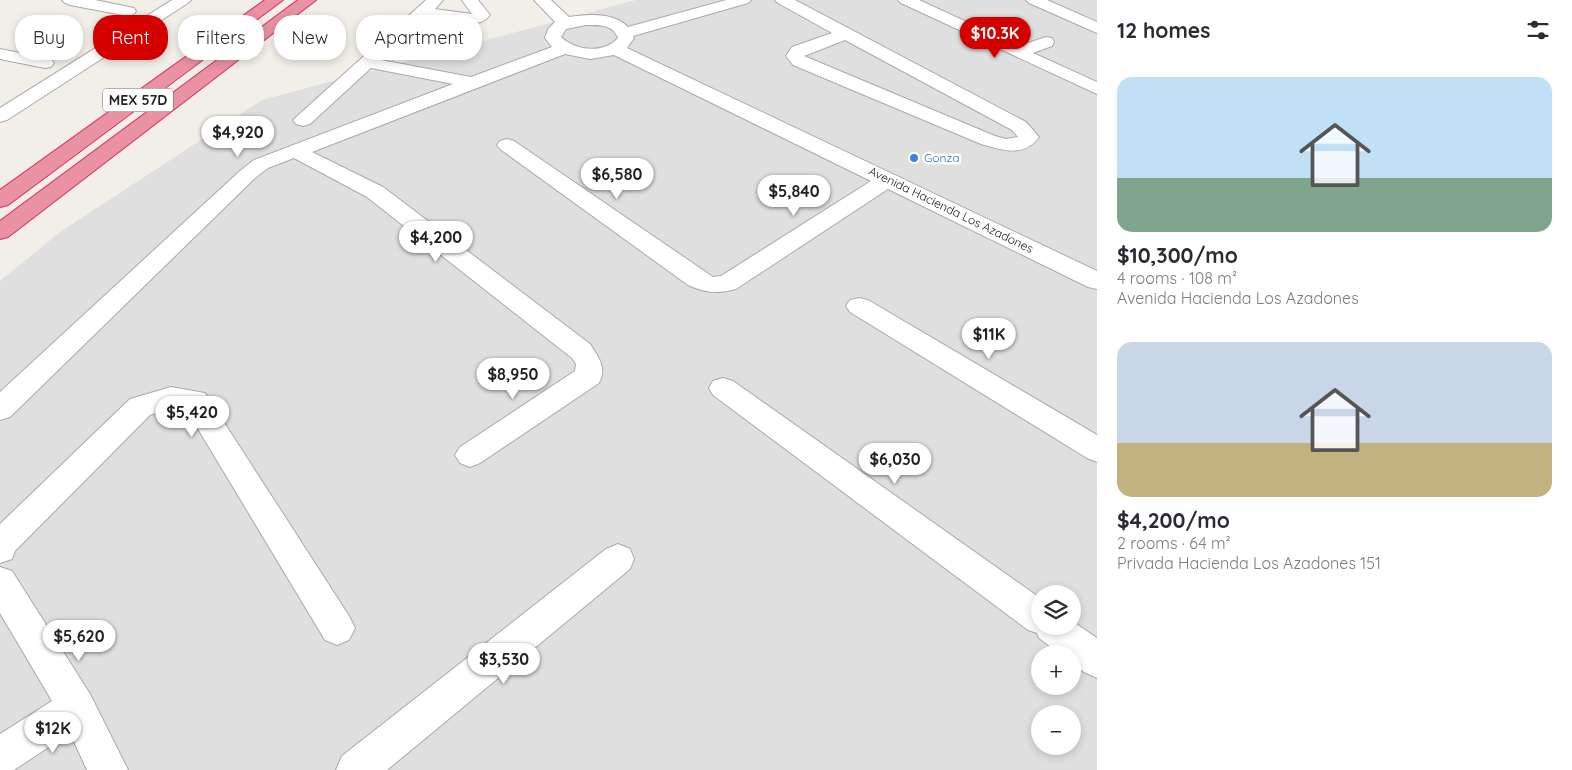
<!DOCTYPE html>
<meta charset="utf-8">
<style>
body{margin:0;font-family:Quicksand,sans-serif;background:#f2f2f3;color:#2b2b33;height:100vh;display:flex;flex-direction:column;font-size:19px;white-space:nowrap}
*{box-sizing:border-box;margin:0}
p{font-size:16px;color:#7c7c81}
.icon{flex:none;width:28px;height:28px;fill:none;stroke:currentColor;stroke-width:2;stroke-linecap:round;stroke-linejoin:round}
.map{position:relative;flex:1;overflow:hidden}
.side{display:flex;flex-direction:column;background:#fff;width:475px}
.side>*{flex:none}
.top-card{position:absolute;left:15px;top:15px;width:475px;height:45px;display:flex;gap:10px}
.fabs{position:absolute;left:1031px;top:585px;display:grid;gap:10px}
.fabs a{display:grid;place-items:center;width:50px;height:50px;border-radius:50%;background:#fff;box-shadow:0 2px 8px #0003;font-size:25px}
.price{position:absolute;translate:-50% -42px;padding:0 11px;border-radius:18px;background:#fff;color:#222;font-size:16px;line-height:32px;filter:drop-shadow(0 1px 2px #0008)}
.price::after{content:'';position:absolute;left:50%;top:30px;width:15px;height:11px;margin-left:-8px;background:inherit;clip-path:polygon(0 0,100% 0,50% 100%)}
.price.selected{background:#d40000;color:#fff}
ul{padding:0;list-style:none}
li{display:grid;align-content:center;gap:10px;height:265px;padding:0 20px}
li span{display:grid;place-items:center;height:155px;border-radius:15px;color:#555}
li>.icon{margin-inline-start:auto}
span .icon{width:90px;height:90px;fill:#fffc;stroke-width:1}
li b{font-size:21px}
h2{display:flex;justify-content:space-between;align-items:center;height:60px;padding:0 20px;font-size:21px}
.chip{padding:0 18px;border-radius:20px;background:#fff;box-shadow:0 2px 8px #0003;font-size:18px;line-height:45px}
.chip.selected{background:#d40000;color:#fff}
main{display:flex;flex:1;min-height:0}
.map>svg:first-child{display:block}
.residential{fill:#e0dfdf;fill-rule:evenodd}
.lines{fill:none;stroke-linecap:round;stroke-linejoin:round}
.minor-casing{stroke:#a9a9a9;stroke-width:2}
.highway-casing{stroke:#dc2a67;stroke-width:2}
.minor{fill:#fff;fill-rule:evenodd}
.highway{fill:#e892a2;fill-rule:evenodd}
.shop-dot{fill:#3f7fe0;stroke:#fff;stroke-width:2}
.labels{text-anchor:middle;stroke-width:5;stroke-linejoin:round;paint-order:stroke}
.far-shop-label{font-size:12px;fill:#366cbe;stroke:#fff;text-anchor:start}
.far-street-label{font-size:12px;fill:#222;stroke:#fff}
.shield{fill:#fff;stroke:#646464;stroke-width:1}
.shield-label{font-size:14px;font-weight:bold;fill:#222}
</style>
<main>
<div class="map">
<svg width="1097" height="770" viewBox="0 0 1097 770">
<rect width="100%" height="100%" fill="#f2efe9"/>
<path class="residential" d="M636,0h461v770h-1097v-489l60,-49 202,-132zM1040,594h32v32h-32zM1040,654h32v32h-32zM1040,714h32v32h-32z"/>
<g class="lines">
<g class="minor-casing">
<g id="minor">
<path d="M62,0h33l39,8 2,3 -2,3 -6,2 -58,-11 -5,-2z"/>
<path d="M172,0h19l-3,3 -181,117 -7,2v-14z"/>
<path d="M426,0h17l-8,9 37,5 -10,-14h16l12,15c-12,17 -46,5 -63,2l-46,43 90,17 81,-30 -7,-9 3,-9 7,-7 -21,-22h17l18,17c18,-3 45,-5 59,10l98,-27h25l-3,3 -115,33 1,2 -7,10 470,223v18l-9,-2 -200,-98 -152,100c-19,5 -30,4 -48,-4l-188,-136 -3,-4 3,-4 7,-2 7,2 199,136 8,-1 150,-95 -257,-126 -24,4 -25,-5 -253,98 71,35 207,157c9,14 17,24 9,39l-119,80 -10,4 -10,-4 -5,-8 5,-8 115,-76 1,-7 -4,-6 -205,-161 -73,-39 -26,10 -13,10 -245,239 -10,3v-28l241,-222 13,-10 199,-76 -82,-16 -61,56 -7,2 -7,-2 -3,-4zM586,25c12,0 27,-1 32,13 -14,16 -42,13 -57,-1l5,-8z"/>
<path d="M775,0h20l231,122 13,15c-15,21 -37,13 -58,7l-188,-79 -7,-9 6,-9 40,-14 -54,-30zM845,40l167,90 6,7 -12,2 -11,-3 -191,-80z"/>
<path d="M898,0h21l100,46 27,-9 6,1 2,4 -2,4 -19,7 64,29v12l-196,-91z"/>
<path d="M1026,0h21l50,22v11l-68,-30z"/>
<path d="M0,49l51,10 3,4 -3,4 -6,1 -45,-9z"/>
<path d="M859,298l9,2 229,135v27l-10,-4 -237,-146 -4,-6 4,-6z"/>
<path d="M723,378l10,3 307,217v28h32v-5l25,17v40l-13,-6 -12,-8v-10h-12l-21,-16 -2,-5 -9,-3 -315,-235 -4,-7 4,-7z"/>
<path d="M171,387l34,6 144,223 6,12 -6,12 -12,5 -12,-5 -139,-231 -15,-1 -21,7 -135,136 -3,8 -12,4v-39l130,-125z"/>
<path d="M618,544l12,5 4,10 -4,10 -243,201h-51l6,-14 264,-207z"/>
<path d="M0,567l12,4 78,123 38,76h-41l-17,-37 -56,37h-14v-36l52,-33 -52,-88z"/>
</g>
</g>
<g class="highway-casing">
<g id="highway">
<path d="M265,0h18l-275,205 -8,2v-17z"/>
<path d="M298,0h18l-308,237 -8,2v-18z"/>
</g>
</g>
<use href="#minor" class="minor"/>
<use href="#highway" class="highway"/>
</g>
<circle class="shop-dot" cx="914" cy="158" r="5"/>
<g class="labels">
<g class="far-shop-label">
<text x="924" y="162">Gonza</text>
</g>
<g class="far-street-label">
<text transform="translate(951 210) rotate(26)" y="4">Avenida Hacienda Los Azadones</text>
</g>
<rect class="shield" x="103" y="88.5" width="70" height="23" rx="4"/>
<g class="shield-label">
<text x="138" y="105">MEX 57D</text>
</g>
</g>
</svg>
<div class="fabs">
<a><svg class="icon" aria-label="layers" viewBox="0 0 24 24"><path d="M12 4l9 5-9 5-9-5zM3 14l9 5 9-5"/></svg></a>
<a>+</a>
<a>−</a>
</div>
<b class="price selected" style="left:995px;top:59px">$10.3K</b>
<b class="price" style="left:238px;top:158px">$4,920</b>
<b class="price" style="left:617px;top:200px">$6,580</b>
<b class="price" style="left:794px;top:217px">$5,840</b>
<b class="price" style="left:436px;top:263px">$4,200</b>
<b class="price" style="left:989px;top:360px">$11K</b>
<b class="price" style="left:513px;top:400px">$8,950</b>
<b class="price" style="left:192px;top:438px">$5,420</b>
<b class="price" style="left:895px;top:485px">$6,030</b>
<b class="price" style="left:79px;top:662px">$5,620</b>
<b class="price" style="left:504px;top:685px">$3,530</b>
<b class="price" style="left:53px;top:754px">$12K</b>
<div class="top-card">
<a class="chip">Buy</a>
<a class="chip selected">Rent</a>
<a class="chip">Filters</a>
<a class="chip">New</a>
<a class="chip">Apartment</a>
</div>
</div>
<section class="side">
<h2>12 homes<svg class="icon" aria-label="filters" viewBox="0 0 24 24"><path d="M4 7h16M4 17h16"/><circle cx="9" cy="7" r="2"/><circle cx="15" cy="17" r="2"/></svg></h2>
<ul>
<li><span style="background:linear-gradient(#bfe0f5 65%,#7fa58c 0)"><svg class="icon" aria-label="home" viewBox="0 0 24 24"><path d="M3 11l9-7 9 7M6 9v11h12V9"/></svg></span><div><b>$10,300/mo</b><p>4 rooms · 108 m²</p><p>Avenida Hacienda Los Azadones</p></div></li>
<li><span style="background:linear-gradient(#c9d6e8 65%,#c2b280 0)"><svg class="icon" aria-label="home" viewBox="0 0 24 24"><path d="M3 11l9-7 9 7M6 9v11h12V9"/></svg></span><div><b>$4,200/mo</b><p>2 rooms · 64 m²</p><p>Privada Hacienda Los Azadones 151</p></div></li>
</ul>
</section>
</main>
